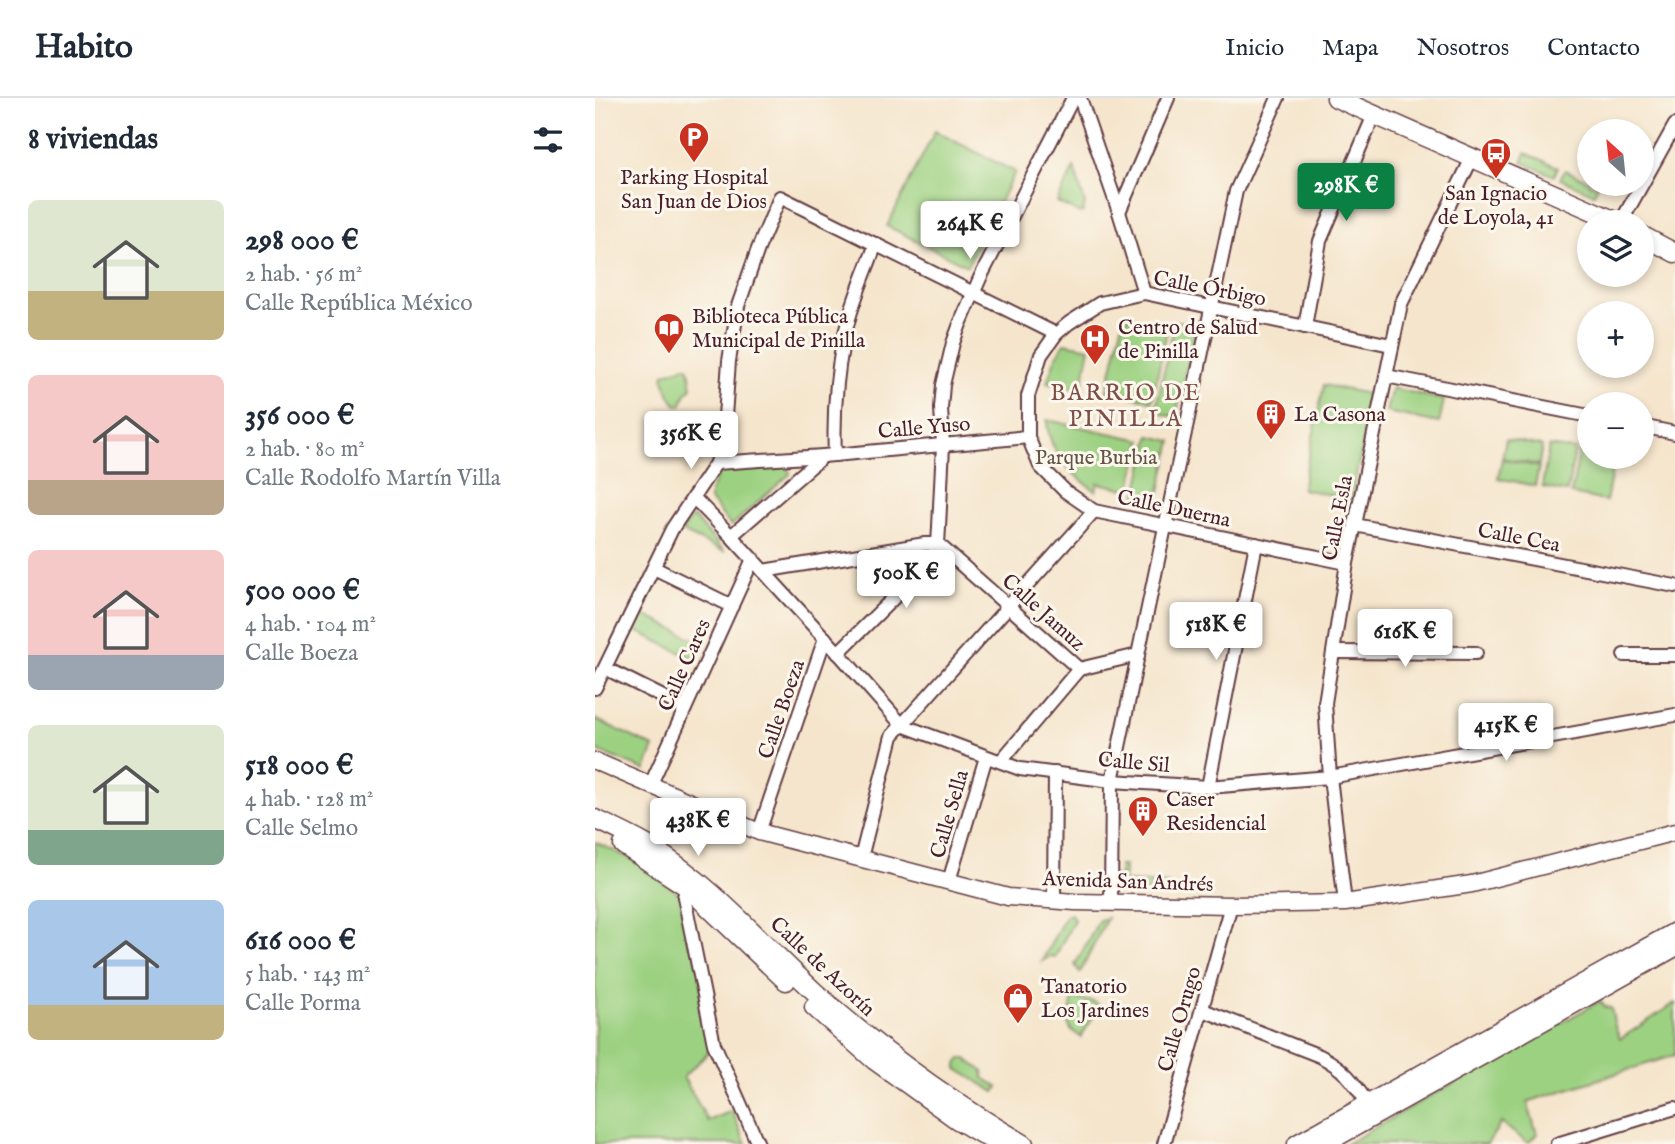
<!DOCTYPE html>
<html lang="es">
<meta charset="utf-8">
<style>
body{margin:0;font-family:"IM FELL English",serif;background:#f2f2f3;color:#1f2937;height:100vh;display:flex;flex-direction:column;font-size:26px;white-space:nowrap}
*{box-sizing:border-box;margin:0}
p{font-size:23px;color:#747a83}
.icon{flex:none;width:38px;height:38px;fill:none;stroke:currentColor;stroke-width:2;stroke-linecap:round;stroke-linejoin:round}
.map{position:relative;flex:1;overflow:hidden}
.panel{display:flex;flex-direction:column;background:#fff;width:595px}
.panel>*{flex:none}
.needle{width:46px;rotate:333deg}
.tools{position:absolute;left:982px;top:21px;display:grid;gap:14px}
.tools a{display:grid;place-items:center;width:77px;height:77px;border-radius:50%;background:#fff;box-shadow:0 4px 10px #0003;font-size:35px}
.price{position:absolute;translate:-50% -60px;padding:0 16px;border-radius:7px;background:#fff;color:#222;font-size:23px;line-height:46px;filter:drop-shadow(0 2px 4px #0008)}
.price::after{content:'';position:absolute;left:50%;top:42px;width:21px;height:16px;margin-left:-10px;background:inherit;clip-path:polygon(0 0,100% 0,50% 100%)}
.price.current{background:#0b8043;color:#fff}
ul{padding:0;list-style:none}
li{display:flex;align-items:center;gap:21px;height:175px;padding:0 28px}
li span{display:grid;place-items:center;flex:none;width:196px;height:140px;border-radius:10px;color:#555}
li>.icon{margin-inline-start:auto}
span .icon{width:84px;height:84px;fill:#fffc;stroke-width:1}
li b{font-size:30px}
h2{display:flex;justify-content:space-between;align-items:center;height:84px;padding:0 28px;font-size:30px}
header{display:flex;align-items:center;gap:42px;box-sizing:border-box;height:98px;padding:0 35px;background:#fff;border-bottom:2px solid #e0e1e3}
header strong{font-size:33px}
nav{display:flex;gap:38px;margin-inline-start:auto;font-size:24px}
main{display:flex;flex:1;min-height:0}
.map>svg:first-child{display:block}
.green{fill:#9dd182;stroke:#747856;stroke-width:2}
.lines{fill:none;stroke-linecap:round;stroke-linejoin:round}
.minor-casing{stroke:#643d43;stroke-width:16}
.tertiary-casing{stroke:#643d43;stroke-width:19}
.secondary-casing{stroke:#643d43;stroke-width:21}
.minor{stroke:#fff;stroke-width:12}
.tertiary{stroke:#fff;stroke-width:16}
.secondary{stroke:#fff;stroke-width:18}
.labels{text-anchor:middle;stroke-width:6;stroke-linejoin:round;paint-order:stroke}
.poi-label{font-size:21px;fill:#4a1f2b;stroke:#fbf7ec;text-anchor:start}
.street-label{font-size:21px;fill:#4a1f2b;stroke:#fbf7ec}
.park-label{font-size:21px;fill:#635445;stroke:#fbf7ec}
.neighbourhood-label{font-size:23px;letter-spacing:2px;fill:#7e4e49;stroke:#fbf7ec}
</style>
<header>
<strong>Habito</strong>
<nav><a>Inicio</a><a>Mapa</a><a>Nosotros</a><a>Contacto</a></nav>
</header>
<main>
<section class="panel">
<h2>8 viviendas<svg class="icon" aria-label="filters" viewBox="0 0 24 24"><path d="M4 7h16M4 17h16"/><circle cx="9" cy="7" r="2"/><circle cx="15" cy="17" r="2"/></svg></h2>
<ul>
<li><span style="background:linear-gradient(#dfe7d0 65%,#c2b280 0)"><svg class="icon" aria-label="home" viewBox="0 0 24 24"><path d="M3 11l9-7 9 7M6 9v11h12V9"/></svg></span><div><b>298 000 €</b><p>2 hab. · 56 m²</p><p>Calle República México</p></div></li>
<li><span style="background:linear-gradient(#f6c9c9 75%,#b9a48a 0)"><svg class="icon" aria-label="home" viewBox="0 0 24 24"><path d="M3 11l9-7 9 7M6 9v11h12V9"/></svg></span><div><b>356 000 €</b><p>2 hab. · 80 m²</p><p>Calle Rodolfo Martín Villa</p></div></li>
<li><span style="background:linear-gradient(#f6c9c9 75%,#9aa5b1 0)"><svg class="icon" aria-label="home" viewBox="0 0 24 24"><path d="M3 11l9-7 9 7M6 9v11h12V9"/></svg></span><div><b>500 000 €</b><p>4 hab. · 104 m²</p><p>Calle Boeza</p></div></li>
<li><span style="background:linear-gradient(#dfe7d0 75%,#7fa58c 0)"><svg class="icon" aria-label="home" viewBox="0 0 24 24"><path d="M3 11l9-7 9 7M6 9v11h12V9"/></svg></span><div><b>518 000 €</b><p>4 hab. · 128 m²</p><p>Calle Selmo</p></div></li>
<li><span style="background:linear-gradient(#a9c7e8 75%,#c2b280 0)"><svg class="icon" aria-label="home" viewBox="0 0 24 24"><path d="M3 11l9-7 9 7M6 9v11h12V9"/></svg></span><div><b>616 000 €</b><p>5 hab. · 143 m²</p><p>Calle Porma</p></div></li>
</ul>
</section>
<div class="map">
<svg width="1080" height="1046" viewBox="0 0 1080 1046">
<rect width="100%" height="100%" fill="#fbf7ec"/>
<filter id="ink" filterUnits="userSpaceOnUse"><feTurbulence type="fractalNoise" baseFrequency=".0143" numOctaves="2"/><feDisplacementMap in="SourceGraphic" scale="14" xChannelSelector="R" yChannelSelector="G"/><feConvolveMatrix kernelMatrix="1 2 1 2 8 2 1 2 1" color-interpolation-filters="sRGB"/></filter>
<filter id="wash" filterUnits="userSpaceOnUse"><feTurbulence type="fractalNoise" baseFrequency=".00686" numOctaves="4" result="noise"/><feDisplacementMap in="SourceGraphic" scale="28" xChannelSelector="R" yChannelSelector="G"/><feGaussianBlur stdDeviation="1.57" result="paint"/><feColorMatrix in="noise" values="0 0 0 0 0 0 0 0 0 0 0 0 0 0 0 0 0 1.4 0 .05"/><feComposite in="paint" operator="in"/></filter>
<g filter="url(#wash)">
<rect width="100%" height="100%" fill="#f5e5cc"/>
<g class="green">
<path d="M340,33l80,41 -48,94 -80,-40z"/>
<path d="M931,55l32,14 -4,9 -32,-14z"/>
<path d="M479,70l11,36 -2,8 -4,1 -22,-11z"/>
<path d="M970,72l24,11v3l9,1 -4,9 -34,-15z"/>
<path d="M529,219l44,9 -16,75 -45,-10z"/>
<path d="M580,223l21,4 -20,92 -21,-5z"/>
<path d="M470,245l25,5 -9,42 -34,-8 9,-25z"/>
<path d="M90,268l4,2 3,20 -6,5 -5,13h-3c-8,-6 -11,-19 -15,-29l1,-3z"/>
<path d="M729,287l49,10 -22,104 -49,-10z"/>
<path d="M797,290l52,12 -5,23 -53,-11z"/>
<path d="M452,322l95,20 -12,50 -32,-7 -2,8c-25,-17 -48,-39 -49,-71z"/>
<path d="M989,331l5,1v27h26l-9,44 -35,-7z"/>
<path d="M555,338l22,5 -15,62 -21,-5z"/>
<path d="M911,341l36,7 -3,19 -37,-7z"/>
<path d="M954,348l26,4 -8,42 -25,-5z"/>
<path d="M907,361l37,8 -4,19 -37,-8z"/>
<path d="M192,367l3,9 -59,52 -21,-26v-8l9,-20z"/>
<path d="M98,419l32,35 -43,-20 5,-9z"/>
<path d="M45,515l64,31 -8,16 -64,-31z"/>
<path d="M0,621l59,28 -9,23 -50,-20z"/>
<path d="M0,744l37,17 52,38 30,147 -11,14 -20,19 25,44 24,-10 14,33h-151z"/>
<path d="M525,768h4v16l44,2v7l-49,-1z"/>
<path d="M476,816l3,6 -19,37 -4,-1 -9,5 24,-46z"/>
<path d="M512,820l-27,55 -5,-8 24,-45z"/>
<path d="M478,900l21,4 6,4 -19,31 -10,-7 -3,-7z"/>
<path d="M1005,903l5,6 6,1 4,19 5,12 55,-36v52l-148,47 10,32 -9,9 -27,-20 -14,21h-141z"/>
<path d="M366,961h5l17,12 1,7 14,9 -3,5 -38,-23v-5z"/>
</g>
</g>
<g filter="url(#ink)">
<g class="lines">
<g class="minor-casing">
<g id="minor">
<path d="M485,0l39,114 25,81"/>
<path d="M524,114l49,-114"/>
<path d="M1026,124l54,-97"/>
<path d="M710,229l15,-86 54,-126"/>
<path d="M791,278l203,40"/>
<path d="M1046,328l34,7"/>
<path d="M240,357c-2,-44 2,-98 15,-140 7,-24 17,-47 26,-71"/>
<path d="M121,365l107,-7 205,-19"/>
<path d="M98,399l38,39 111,121 60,68 118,44 92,12 96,6 122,-10 345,-62"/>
<path d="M760,427l320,61"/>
<path d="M136,438l92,-80"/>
<path d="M343,446l141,125 59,-14"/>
<path d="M752,465l-253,-52 -29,-20 -25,-25 -12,-29v-41l13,-41 15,-21 13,-11 31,-20 44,-10 247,52"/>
<path d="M59,470l78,38"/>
<path d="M168,473l162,-27h13"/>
<path d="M739,554l142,1"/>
<path d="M243,555l95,-94 5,-15 1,-17 4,-82 -2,-37 2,-23 10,-42 7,-19 20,-46 93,-180"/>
<path d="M1029,557h51"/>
<path d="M10,570l80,40"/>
<path d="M0,590l77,-159 44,-66 8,-33 5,-69 9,-55 20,-57 22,-52 276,137"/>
<path d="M406,663l78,-92"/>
<path d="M55,688l103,-227"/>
<path d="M613,689l48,-243"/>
<path d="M164,734l66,-194"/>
<path d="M266,760l31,-122 202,-225"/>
<path d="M354,783l37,-124"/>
<path d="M92,789l-3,10 30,147 44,100"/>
<path d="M459,802l1,-127"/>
<path d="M516,804l1,-121 26,-126 98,-464 42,-93"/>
<path d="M750,805l-15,-126 -5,-74 22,-140 54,-259 71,-146"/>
<path d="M608,912l117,46c26,14 32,24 48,48"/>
<path d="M569,1046l67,-239"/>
<path d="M962,1046l118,-36"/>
</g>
</g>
<g class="tertiary-casing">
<path id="tertiary" d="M0,663l164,71 249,65 67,5 156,3 114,-2 127,-19 203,-52"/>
</g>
<g class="secondary-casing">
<g id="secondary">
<path d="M741,0l282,124"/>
<path d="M1046,137l34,18"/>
<path d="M0,721c19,9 39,18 57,29 63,39 110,96 164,145 65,58 132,107 208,151"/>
<path d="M28,747l64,42 99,94"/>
<path d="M219,909l60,53 82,59 42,25"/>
<path d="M702,1046l378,-212"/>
<path d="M729,1046l351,-197"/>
</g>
</g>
<use href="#minor" class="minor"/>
<use href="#tertiary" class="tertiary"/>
<use href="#secondary" class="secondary"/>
</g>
</g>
<defs>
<g id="parking-pin" transform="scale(1.575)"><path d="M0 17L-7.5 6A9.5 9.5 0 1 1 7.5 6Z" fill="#c8321e" stroke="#fbf7ec"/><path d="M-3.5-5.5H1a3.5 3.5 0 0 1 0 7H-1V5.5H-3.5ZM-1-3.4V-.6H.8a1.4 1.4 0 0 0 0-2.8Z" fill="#fff"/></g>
<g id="bus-pin" transform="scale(1.575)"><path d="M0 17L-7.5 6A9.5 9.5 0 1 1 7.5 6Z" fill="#c8321e" stroke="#fbf7ec"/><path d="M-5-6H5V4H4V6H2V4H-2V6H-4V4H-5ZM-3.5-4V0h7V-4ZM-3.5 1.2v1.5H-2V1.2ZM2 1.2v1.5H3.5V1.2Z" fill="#fff"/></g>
<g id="library-pin" transform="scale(1.575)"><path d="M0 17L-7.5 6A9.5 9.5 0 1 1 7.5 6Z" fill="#c8321e" stroke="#fbf7ec"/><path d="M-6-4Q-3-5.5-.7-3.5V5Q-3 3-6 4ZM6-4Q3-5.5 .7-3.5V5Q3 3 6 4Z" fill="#fff"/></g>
<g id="hospital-pin" transform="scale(1.575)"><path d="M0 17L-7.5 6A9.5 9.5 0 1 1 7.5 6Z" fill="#c8321e" stroke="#fbf7ec"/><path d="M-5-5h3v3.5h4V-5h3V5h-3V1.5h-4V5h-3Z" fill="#fff"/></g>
<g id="building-pin" transform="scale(1.575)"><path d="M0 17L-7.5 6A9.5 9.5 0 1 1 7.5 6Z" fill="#c8321e" stroke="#fbf7ec"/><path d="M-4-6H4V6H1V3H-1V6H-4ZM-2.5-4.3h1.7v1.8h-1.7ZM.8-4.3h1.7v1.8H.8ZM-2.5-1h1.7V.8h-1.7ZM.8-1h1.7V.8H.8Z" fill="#fff"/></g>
<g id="shop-pin" transform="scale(1.575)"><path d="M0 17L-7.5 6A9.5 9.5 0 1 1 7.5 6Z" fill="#c8321e" stroke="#fbf7ec"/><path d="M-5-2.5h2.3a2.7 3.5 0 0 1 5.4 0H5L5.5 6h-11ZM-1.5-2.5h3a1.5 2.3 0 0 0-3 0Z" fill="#fff"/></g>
</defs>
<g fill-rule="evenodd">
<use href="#parking-pin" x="99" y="39"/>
<use href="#bus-pin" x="901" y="55"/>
<use href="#library-pin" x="74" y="230"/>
<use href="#hospital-pin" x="500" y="241"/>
<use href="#building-pin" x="676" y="316"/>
<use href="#building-pin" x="548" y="713"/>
<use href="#shop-pin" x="423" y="900"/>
</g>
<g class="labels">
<g class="poi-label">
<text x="99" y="86" text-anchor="middle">Parking Hospital<tspan x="99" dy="24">San Juan de Dios</tspan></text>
<text x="901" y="102" text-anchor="middle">San Ignacio<tspan x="901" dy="24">de Loyola, 41</tspan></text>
<text x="97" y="225">Biblioteca Pública<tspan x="97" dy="24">Municipal de Pinilla</tspan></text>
<text x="523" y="236">Centro de Salud<tspan x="523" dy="24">de Pinilla</tspan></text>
<text x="699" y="323">La Casona</text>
<text x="571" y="708">Caser<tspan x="571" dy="24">Residencial</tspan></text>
<text x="446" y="895">Tanatorio<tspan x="446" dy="24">Los Jardines</tspan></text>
</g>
<g class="street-label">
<text transform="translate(615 190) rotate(11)" y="7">Calle Órbigo</text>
<text transform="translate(329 329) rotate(-5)" y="7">Calle Yuso</text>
<text transform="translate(579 410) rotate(12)" y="7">Calle Duerna</text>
<text transform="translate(742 420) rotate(-79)" y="7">Calle Esla</text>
<text transform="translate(924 439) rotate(11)" y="7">Calle Cea</text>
<text transform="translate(449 514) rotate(42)" y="7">Calle Jamuz</text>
<text transform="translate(89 567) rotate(-66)" y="7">Calle Cares</text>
<text transform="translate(186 611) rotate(-71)" y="7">Calle Boeza</text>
<text transform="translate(539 664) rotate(5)" y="7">Calle Sil</text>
<text transform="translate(354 716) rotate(-74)" y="7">Calle Sella</text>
<text transform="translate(533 783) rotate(2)" y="7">Avenida San Andrés</text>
<text transform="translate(228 868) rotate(43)" y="7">Calle de Azorín</text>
<text transform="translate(584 921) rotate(-74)" y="7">Calle Orugo</text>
</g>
<g class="park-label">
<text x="501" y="366">Parque Burbia</text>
</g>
<g class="neighbourhood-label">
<text x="531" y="302">BARRIO DE<tspan x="531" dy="26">PINILLA</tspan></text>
</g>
</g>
</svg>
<div class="tools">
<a><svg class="needle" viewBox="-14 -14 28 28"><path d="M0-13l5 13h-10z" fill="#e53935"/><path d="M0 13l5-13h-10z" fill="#747a83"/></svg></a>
<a><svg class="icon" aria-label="layers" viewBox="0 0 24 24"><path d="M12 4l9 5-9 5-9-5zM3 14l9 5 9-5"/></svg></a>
<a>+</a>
<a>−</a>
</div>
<b class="price current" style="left:751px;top:125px">298K €</b>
<b class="price" style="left:375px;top:163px">264K €</b>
<b class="price" style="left:96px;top:373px">356K €</b>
<b class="price" style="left:311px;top:512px">500K €</b>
<b class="price" style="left:621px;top:564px">518K €</b>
<b class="price" style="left:810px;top:571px">616K €</b>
<b class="price" style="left:911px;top:665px">415K €</b>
<b class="price" style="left:103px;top:760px">438K €</b>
</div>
</main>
